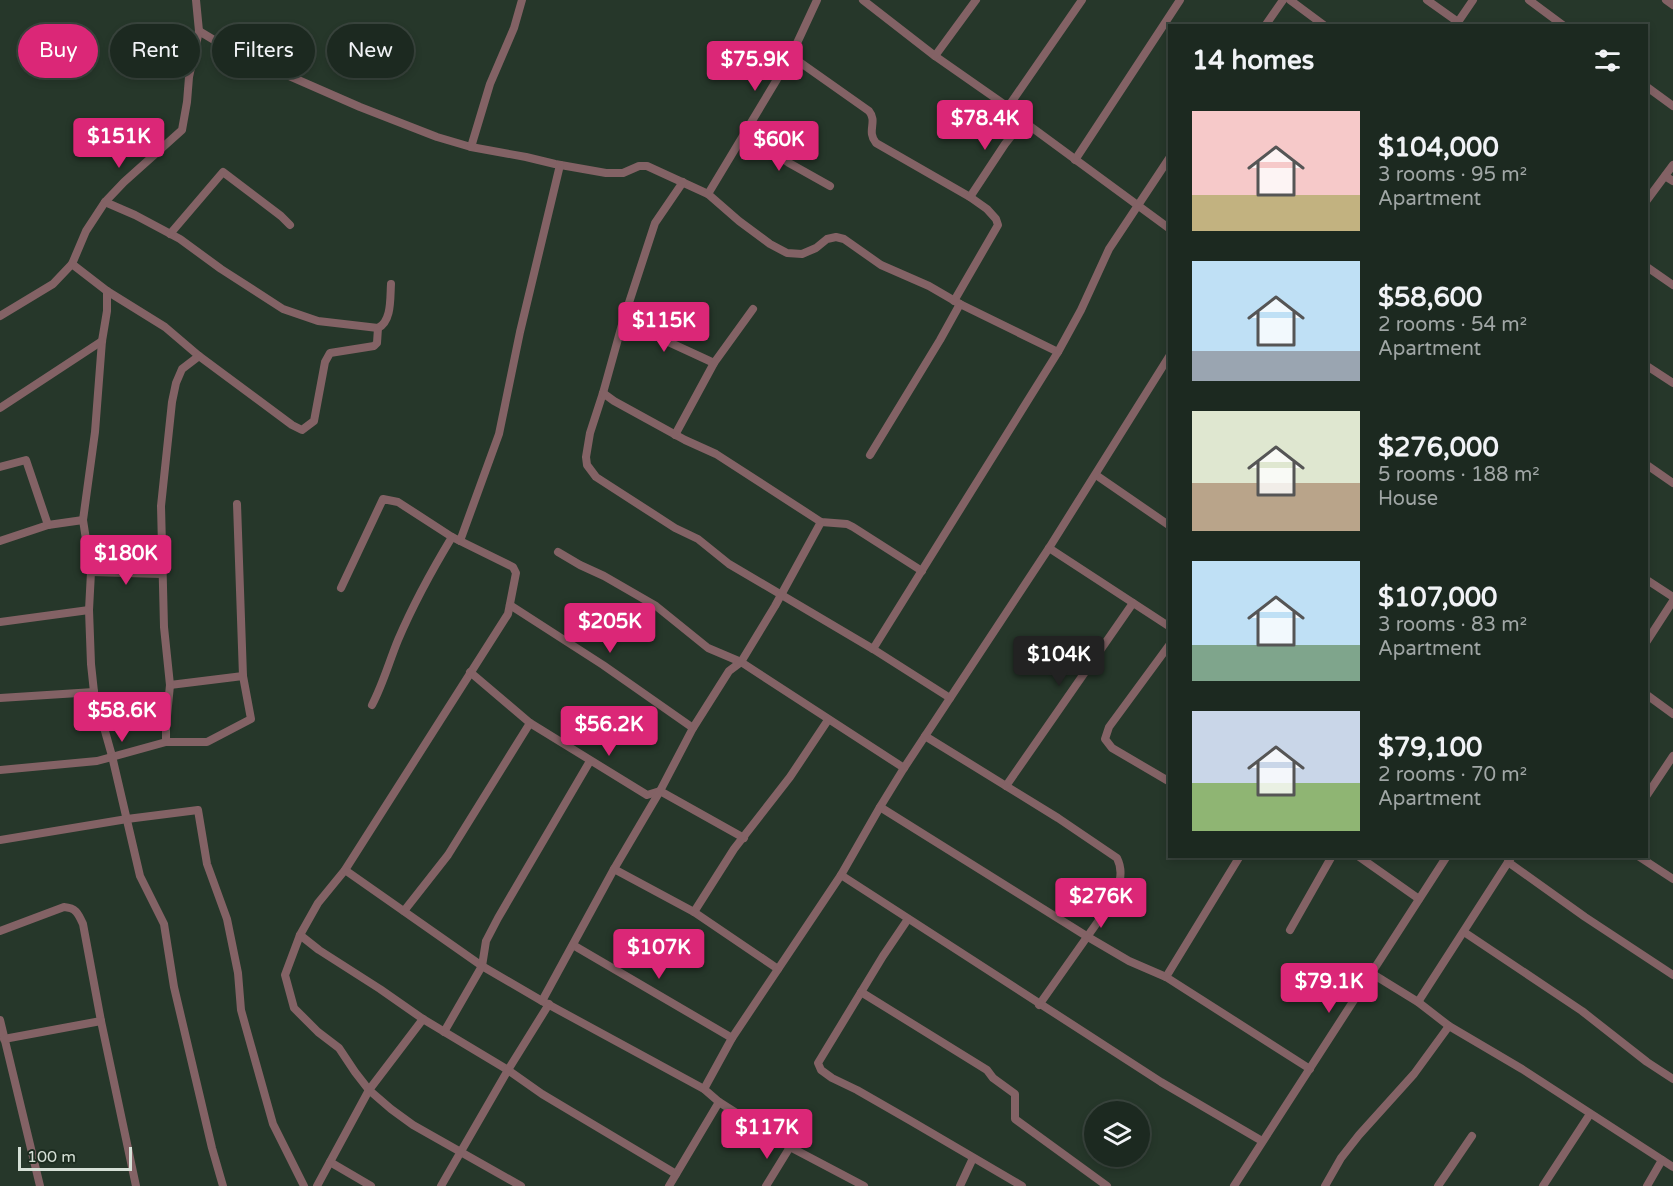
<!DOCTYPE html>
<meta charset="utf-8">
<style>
body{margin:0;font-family:"Varela Round",sans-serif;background:#253129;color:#f1f3f6;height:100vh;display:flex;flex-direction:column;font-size:22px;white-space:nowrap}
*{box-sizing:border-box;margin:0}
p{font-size:20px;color:#a0a6a5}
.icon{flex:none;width:33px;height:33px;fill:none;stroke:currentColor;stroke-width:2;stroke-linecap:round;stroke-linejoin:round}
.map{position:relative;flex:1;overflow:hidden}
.drawer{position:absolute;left:1168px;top:24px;width:480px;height:834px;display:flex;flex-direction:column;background:#1c2920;border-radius:0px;box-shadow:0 3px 9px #0003,0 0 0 2px #3a453e}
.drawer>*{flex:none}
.guide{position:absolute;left:18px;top:24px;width:570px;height:54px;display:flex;gap:12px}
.fabs{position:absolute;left:1084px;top:1101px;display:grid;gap:12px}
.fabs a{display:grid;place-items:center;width:66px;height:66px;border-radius:50%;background:#1c2920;box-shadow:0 3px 9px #0003,0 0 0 2px #3a453e;font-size:30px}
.scale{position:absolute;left:18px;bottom:15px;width:114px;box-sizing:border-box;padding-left:6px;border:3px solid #d6e0d7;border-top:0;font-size:16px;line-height:21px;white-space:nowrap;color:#d6e0d7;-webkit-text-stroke:4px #1d2d20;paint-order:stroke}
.price{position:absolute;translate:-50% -51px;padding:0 14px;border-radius:6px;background:#db2777;color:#fff;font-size:20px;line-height:39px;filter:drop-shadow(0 2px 3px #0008)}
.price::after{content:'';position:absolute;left:50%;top:36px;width:18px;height:14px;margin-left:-9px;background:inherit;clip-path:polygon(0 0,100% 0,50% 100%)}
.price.selected{background:#222;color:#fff}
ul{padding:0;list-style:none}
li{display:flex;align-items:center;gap:18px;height:150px;padding:0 24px}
li span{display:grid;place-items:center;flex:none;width:168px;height:120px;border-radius:0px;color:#555}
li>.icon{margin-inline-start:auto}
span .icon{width:72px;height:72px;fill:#fffc;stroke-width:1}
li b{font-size:26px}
h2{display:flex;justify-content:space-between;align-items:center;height:72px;padding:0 24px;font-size:26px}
.pill{padding:0 21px;border-radius:27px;background:#1c2920;box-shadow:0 3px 9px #0003,0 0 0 2px #3a453e;font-size:21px;line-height:54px}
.pill.selected{background:#db2777;color:#fff}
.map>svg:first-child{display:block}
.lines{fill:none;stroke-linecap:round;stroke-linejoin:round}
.minor{stroke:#836265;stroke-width:8}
</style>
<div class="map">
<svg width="1673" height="1186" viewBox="0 0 1673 1186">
<rect width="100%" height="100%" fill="#26372a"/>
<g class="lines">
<g class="minor">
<path d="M863,0l72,56 73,51 15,14 147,108"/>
<path d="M1290,0l35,26"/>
<path d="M1427,0l31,22 -1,4"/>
<path d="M1529,0l35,26"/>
<path d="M1666,0l7,5"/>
<path d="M1458,22l15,-22"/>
<path d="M1265,26l18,-26"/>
<path d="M199,31l35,21 126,55 77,30 34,10 55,10 29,7 51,9h17l16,-7h8l61,28 31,27 31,23 17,9 15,1 14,-6 11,-9 9,-2 8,2 37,26 48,21 31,18 98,48"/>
<path d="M791,56l78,55c9,11 -3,20 7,32l94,54 17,12 9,10 2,6 -44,76"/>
<path d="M935,56l41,-56"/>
<path d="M1647,87l26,19"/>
<path d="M1008,107l74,-107"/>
<path d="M746,131l43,32 41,23"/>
<path d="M471,147l19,-63 24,-56 8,-28"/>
<path d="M1075,160l105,-160"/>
<path d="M1665,176l8,5"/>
<path d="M683,182l-28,41 -32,98 -20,72 -13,40 -4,24 1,8 9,12 79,51 23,11 31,25 144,85 77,49"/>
<path d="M708,194l83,-138 26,-56"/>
<path d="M970,197l35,-53 18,-23"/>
<path d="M1647,200l26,-35"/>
<path d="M105,202l30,13 45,24 41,30 62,40 35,12 60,7c14,-7 12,-30 13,-44"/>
<path d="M170,234l53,-62 58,44 9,9"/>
<path d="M72,264l35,27 58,36 34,29 93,69 10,5 12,-9 11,-59 5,-9 44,-7 3,-3 1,-15"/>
<path d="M1647,267l26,18"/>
<path d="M107,291v20l-5,30 -7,91 -12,88 8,52 -2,38 2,54 3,28 18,64 28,120 24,48 10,63 38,161 11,38"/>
<path d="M0,316l53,-32 19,-20 14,-33 19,-29 19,-20 58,-52 5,-28 2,-25 10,-46 -3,-31"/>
<path d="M623,321l91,42"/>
<path d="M1647,366l26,17"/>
<path d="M603,393l11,8 71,39 31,14 105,68 26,2 6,3 69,44"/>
<path d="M0,408l102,-67"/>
<path d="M675,435l39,-72 39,-54"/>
<path d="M870,455l70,-115 20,-36"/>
<path d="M1647,465l26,18"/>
<path d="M0,467l26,-7 22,65"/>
<path d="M1096,475l74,51"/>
<path d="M0,541l48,-16 35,-5"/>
<path d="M460,541l39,-107 21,-102 40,-167"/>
<path d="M1049,548l121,79"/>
<path d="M558,552l22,13 24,11 52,30 52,42 33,14 163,106"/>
<path d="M91,572l71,2"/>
<path d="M1647,580l26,17"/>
<path d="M341,588l42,-89 15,3 54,35 61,30 3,6 -8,41 -163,256 -27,33 -18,32 -15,40 9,33 24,24 21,16 16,24 14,18 22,19 22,16 108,61"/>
<path d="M510,605l93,60 90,63"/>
<path d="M0,622l89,-12"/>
<path d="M1647,641l26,-40"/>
<path d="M1170,644l-61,83 -4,12 7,9 58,34"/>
<path d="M873,649l185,-297 23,-42 28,-61 61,-92"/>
<path d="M470,672l60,51 117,72 13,-4 84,47"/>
<path d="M170,685l73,-9"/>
<path d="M1647,695l26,19"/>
<path d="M0,698l94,-6"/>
<path d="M372,705c11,-21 17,-43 26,-65 15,-35 34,-70 54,-103"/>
<path d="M925,736l133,82 59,40c8,16 1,30 -6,45l-72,102"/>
<path d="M166,742v-16l4,-41 -6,-58 -3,-121 11,-104 4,-19 6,-14 17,-13"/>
<path d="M0,770l97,-9 69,-19h41l44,-23 -8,-43 -6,-172"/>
<path d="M1006,786l127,-183"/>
<path d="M1647,795l26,-39"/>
<path d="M880,807l208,130 41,24 37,16 144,92"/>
<path d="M0,840l127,-21 71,-9 9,54 20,55 11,54 3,37 7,25 25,89 31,62"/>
<path d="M1358,856l61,43"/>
<path d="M1638,856l35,23"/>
<path d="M1508,862l77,55 88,58"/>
<path d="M614,869l80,43 84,57"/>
<path d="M345,870l137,96 60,35 162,88 15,13 71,45 74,39"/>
<path d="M841,875l320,207 101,59"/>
<path d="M404,911l44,-56 82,-132"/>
<path d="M694,912l40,-63 56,-72 38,-57"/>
<path d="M908,919l-25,37 -65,107 3,7 11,8 25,12 54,31 111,65"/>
<path d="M1290,930l42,-74"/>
<path d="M0,931l64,-24c12,1 14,6 19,17l18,97 35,165"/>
<path d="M1464,932l118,79 65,51 26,17"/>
<path d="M300,935l19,15 61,39 43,30 85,51 34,24 134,80"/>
<path d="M573,945l159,93"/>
<path d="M1371,973l47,29 31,24 73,43 151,98"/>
<path d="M1166,977l74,-121"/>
<path d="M861,992l126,78 6,8 22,16v25l92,67"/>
<path d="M542,1001l72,-132 46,-78 33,-63 36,-57 12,-9 34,-56 46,-84"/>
<path d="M1418,1002l94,-146"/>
<path d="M0,1020l40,166"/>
<path d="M444,1032l38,-66 4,-25 12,-23 92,-157"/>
<path d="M4,1039l97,-18"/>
<path d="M704,1089l28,-51 109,-163 39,-68 24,-39 145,-220 121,-193"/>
<path d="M330,1162l41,24"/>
<path d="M317,1186l52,-96 54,-71"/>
<path d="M441,1186l67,-116 41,-66"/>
<path d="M669,1186l50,-84"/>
<path d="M766,1186l24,-39"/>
<path d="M960,1186l13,-28"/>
<path d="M1234,1186l213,-330"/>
<path d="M1325,1186l16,-28 18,-23 55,-61 35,-48"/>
<path d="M1438,1186l34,-50"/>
<path d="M1543,1186l47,-72"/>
<path d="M1647,1186l15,-26"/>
</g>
</g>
</svg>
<div class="fabs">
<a><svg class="icon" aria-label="layers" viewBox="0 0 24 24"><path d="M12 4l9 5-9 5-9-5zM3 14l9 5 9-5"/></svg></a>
</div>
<div class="scale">100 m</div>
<b class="price" style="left:755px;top:92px">$75.9K</b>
<b class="price" style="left:985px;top:151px">$78.4K</b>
<b class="price" style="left:119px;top:169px">$151K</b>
<b class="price" style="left:779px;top:172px">$60K</b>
<b class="price" style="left:664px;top:353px">$115K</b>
<b class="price" style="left:126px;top:586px">$180K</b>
<b class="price" style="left:610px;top:654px">$205K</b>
<b class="price selected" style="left:1059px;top:687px">$104K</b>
<b class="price" style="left:122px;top:743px">$58.6K</b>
<b class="price" style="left:609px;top:757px">$56.2K</b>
<b class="price" style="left:1101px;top:929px">$276K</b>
<b class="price" style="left:659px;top:980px">$107K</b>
<b class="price" style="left:1329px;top:1014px">$79.1K</b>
<b class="price" style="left:767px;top:1160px">$117K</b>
<div class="guide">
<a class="pill selected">Buy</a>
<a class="pill">Rent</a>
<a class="pill">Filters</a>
<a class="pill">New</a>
</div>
<section class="drawer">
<h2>14 homes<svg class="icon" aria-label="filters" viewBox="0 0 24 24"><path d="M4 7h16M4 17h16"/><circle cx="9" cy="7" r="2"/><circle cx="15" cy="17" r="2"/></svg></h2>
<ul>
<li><span style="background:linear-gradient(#f6c9c9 70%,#c2b280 0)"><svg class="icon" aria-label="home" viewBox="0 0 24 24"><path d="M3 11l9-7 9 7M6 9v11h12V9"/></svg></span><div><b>$104,000</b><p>3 rooms · 95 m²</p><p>Apartment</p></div></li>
<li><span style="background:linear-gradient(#bfe0f5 75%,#9aa5b1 0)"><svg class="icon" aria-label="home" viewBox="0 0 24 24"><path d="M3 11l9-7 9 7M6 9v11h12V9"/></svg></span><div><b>$58,600</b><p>2 rooms · 54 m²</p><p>Apartment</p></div></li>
<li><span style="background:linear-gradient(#dfe7d0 60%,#b9a48a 0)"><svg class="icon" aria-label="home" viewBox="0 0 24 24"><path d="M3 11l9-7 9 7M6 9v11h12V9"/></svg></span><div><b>$276,000</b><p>5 rooms · 188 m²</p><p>House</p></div></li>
<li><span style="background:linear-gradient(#bfe0f5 70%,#7fa58c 0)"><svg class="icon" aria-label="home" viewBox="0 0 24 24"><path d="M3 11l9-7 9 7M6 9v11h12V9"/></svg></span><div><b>$107,000</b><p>3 rooms · 83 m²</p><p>Apartment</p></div></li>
<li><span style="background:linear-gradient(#c9d6e8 60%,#8fb573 0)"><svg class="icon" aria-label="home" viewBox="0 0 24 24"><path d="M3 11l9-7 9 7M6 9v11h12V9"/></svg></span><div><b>$79,100</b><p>2 rooms · 70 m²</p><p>Apartment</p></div></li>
</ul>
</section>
</div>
